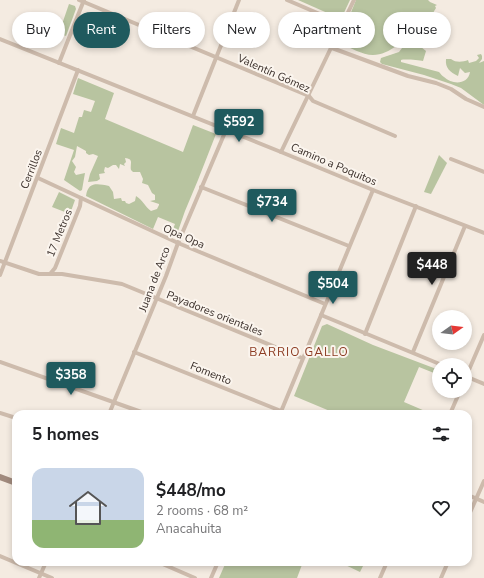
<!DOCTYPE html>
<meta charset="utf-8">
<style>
body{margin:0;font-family:"Nunito Sans",sans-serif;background:#f6f6f6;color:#202124;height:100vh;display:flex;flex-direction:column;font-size:15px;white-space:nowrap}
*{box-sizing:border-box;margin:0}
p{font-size:13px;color:#757577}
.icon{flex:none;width:22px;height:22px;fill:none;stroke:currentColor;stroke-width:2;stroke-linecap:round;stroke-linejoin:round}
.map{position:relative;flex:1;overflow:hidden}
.side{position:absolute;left:12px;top:410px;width:460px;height:156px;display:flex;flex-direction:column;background:#fff;border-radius:12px;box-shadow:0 2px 6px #0003}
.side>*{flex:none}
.top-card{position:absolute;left:12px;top:12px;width:460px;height:36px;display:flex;gap:8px}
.needle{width:26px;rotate:76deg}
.controls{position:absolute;left:432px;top:310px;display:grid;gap:8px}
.controls a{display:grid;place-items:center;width:40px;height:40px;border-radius:50%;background:#fff;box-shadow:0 2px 6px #0003;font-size:20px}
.price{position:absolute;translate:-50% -34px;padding:0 9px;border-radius:4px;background:#1f5a5e;color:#fff;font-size:13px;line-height:26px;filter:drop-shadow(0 1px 2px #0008)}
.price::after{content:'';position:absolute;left:50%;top:24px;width:12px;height:9px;margin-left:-6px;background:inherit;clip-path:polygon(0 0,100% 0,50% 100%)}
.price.current{background:#222;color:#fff}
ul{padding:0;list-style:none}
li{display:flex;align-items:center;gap:12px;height:100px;padding:0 20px}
li span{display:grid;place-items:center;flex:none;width:112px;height:80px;border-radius:12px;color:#555}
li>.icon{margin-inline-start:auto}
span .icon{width:48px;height:48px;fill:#fffc;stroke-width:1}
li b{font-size:17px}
h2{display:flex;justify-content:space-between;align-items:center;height:48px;padding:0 20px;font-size:17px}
.chip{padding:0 14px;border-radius:18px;background:#fff;box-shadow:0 2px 6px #0003;font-size:14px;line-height:36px}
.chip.current{background:#1f5a5e;color:#fff}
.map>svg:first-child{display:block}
.green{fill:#b8c4a0}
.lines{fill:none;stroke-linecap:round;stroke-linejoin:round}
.street{stroke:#cdbbac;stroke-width:4}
.secondary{stroke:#a18a7d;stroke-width:6}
.labels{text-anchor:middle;stroke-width:4;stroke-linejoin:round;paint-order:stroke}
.street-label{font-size:11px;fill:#3b302b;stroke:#fbf5ee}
.neighbourhood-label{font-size:12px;letter-spacing:1px;fill:#8c3b22;stroke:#fbf5ee}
</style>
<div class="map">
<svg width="484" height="578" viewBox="0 0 484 578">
<rect width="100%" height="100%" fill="#f4ebe1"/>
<g class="green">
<path d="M298,0h52l-9,19z"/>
<path d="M356,0h72l2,2 7,3 -2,1 1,2c-5,7 -6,15 -12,21l-3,-1 -2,-4h-2v4c-12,11 -27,27 -44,27 -11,0 -23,-8 -33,-11l-1,-2z"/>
<path d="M69,4l6,2 1,3 -10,27 -7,-3z"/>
<path d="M411,46l10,1 5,4 -3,10c-4,-1 -19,-2 -22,-1v2l38,10c2,2 3,4 5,5 8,8 24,8 26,-5l-5,1 -5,-5 -2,8c-8,-4 -13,-8 -12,-17h5c5,4 12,3 17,1l1,3 7,-2 3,-3 -2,-3 4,-1 1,2v3l-3,4 5,-2v44l-23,-17 -10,-4 -27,-9 -42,-11 -2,-2 1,-4 18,-6 3,-4z"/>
<path d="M78,78l36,15 -9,26 78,33 10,-27 23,9 -18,46 -13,31 -8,23 -7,3 5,-13 -17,-7 -5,12 -67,-33c2,-15 12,-12 23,-10l4,6 1,7 7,-1 1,3h3l1,2 3,1 6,-3 1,-5c7,4 9,11 15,15l6,-2 2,-4v-1l-9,-3 5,-1v-5l-3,-2 -4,-8 -6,-2 1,-4 -3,-7h-7l-2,-2c-1,-7 3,-11 -6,-12l1,4 -2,2 1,2 -5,-2 -1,5 -3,-4h-3l-5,3 -3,-1 -1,4 1,2 -6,1 1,5 -3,2 -9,1 2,-8 8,-18 -5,-2 -4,1 -3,-2v-2l-9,-5 -2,11 -3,4 4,6 -2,5 2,3 9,-2 -3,17 -2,1 -16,-11 10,-30 -18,-6 5,-16 13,5 5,-16h3l2,-7 7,2 4,-11 -22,-7z"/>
<path d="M439,155l8,8 -16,31 -7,-2z"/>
<path d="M59,192l16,8 -5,14 -18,-7z"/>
<path d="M327,324l46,21 66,25v5l-20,-8 -15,35 28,12h-95l-43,-18 28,-70z"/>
<path d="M226,562h77l-6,16h-78z"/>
<path d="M339,562h26l-5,10z"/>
</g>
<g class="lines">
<g class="street">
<path d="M79,0l230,96 4,5 82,35"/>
<path d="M287,0l56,24"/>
<path d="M0,39l281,113 92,38 111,43"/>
<path d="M332,48l76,28 28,7 15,6 15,10 18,8"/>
<path d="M59,63l25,-63"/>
<path d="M193,116l46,-116"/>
<path d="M281,152l73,-152"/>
<path d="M451,159l33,13"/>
<path d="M38,178l140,65 147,61"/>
<path d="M201,187l148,59"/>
<path d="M0,261l39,13h11l5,-6 25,-62 1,-8"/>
<path d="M50,274h12l60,10 180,74"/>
<path d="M0,275l78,-205"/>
<path d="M321,315l121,50"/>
<path d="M365,334l51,-128"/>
<path d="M134,352l147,59"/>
<path d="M413,352l52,-126"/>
<path d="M0,362l147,52"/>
<path d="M465,376l19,8"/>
<path d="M465,379l19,-44"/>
<path d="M0,413l16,5"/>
<path d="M109,414l57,-138 12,-33 48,-113"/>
<path d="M280,414l93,-224"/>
<path d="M450,414l10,-23"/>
<path d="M468,495l16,7"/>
<path d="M468,517l16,-36"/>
<path d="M0,556l52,22"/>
<path d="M158,562l37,16"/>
<path d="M39,578l7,-16"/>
<path d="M211,578l7,-16"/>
<path d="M380,578l7,-16"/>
<path d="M441,578l7,-16"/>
</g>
<path class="secondary" d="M0,477l16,6"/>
</g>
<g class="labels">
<g class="street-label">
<text transform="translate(274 73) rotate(24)" y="4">Valentín Gómez</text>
<text transform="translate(334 164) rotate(23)" y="4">Camino a Poquitos</text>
<text transform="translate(31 169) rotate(-69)" y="4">Cerrillos</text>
<text transform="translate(59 233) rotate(-68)" y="4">17 Metros</text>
<text transform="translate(184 236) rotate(24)" y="4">Opa Opa</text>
<text transform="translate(154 279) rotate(-69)" y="4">Juana de Arco</text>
<text transform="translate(215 313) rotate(22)" y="4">Payadores orientales</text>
<text transform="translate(211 373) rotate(22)" y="4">Fomento</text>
</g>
<g class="neighbourhood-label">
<text x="299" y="356">BARRIO GALLO</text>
</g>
</g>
</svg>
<div class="controls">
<a><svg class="needle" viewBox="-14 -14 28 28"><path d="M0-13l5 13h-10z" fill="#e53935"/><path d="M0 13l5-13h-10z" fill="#757577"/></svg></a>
<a><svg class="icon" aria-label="locate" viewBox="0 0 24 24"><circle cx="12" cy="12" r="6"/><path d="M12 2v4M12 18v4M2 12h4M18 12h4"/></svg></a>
</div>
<b class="price" style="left:239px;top:143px">$592</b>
<b class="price" style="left:272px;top:223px">$734</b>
<b class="price current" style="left:432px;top:286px">$448</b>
<b class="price" style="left:333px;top:305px">$504</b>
<b class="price" style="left:71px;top:396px">$358</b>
<div class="top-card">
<a class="chip">Buy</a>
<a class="chip current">Rent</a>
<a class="chip">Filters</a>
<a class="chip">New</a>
<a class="chip">Apartment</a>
<a class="chip">House</a>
</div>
<section class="side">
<h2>5 homes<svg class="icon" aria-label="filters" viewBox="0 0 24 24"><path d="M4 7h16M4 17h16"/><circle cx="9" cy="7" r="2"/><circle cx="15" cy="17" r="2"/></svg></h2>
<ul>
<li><span style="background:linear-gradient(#c9d6e8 65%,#8fb573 0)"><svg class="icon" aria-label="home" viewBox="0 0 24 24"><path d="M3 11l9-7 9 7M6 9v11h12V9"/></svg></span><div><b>$448/mo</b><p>2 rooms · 68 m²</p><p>Anacahuita</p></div><svg class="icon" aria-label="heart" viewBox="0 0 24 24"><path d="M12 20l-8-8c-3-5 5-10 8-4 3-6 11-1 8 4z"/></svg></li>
</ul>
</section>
</div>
